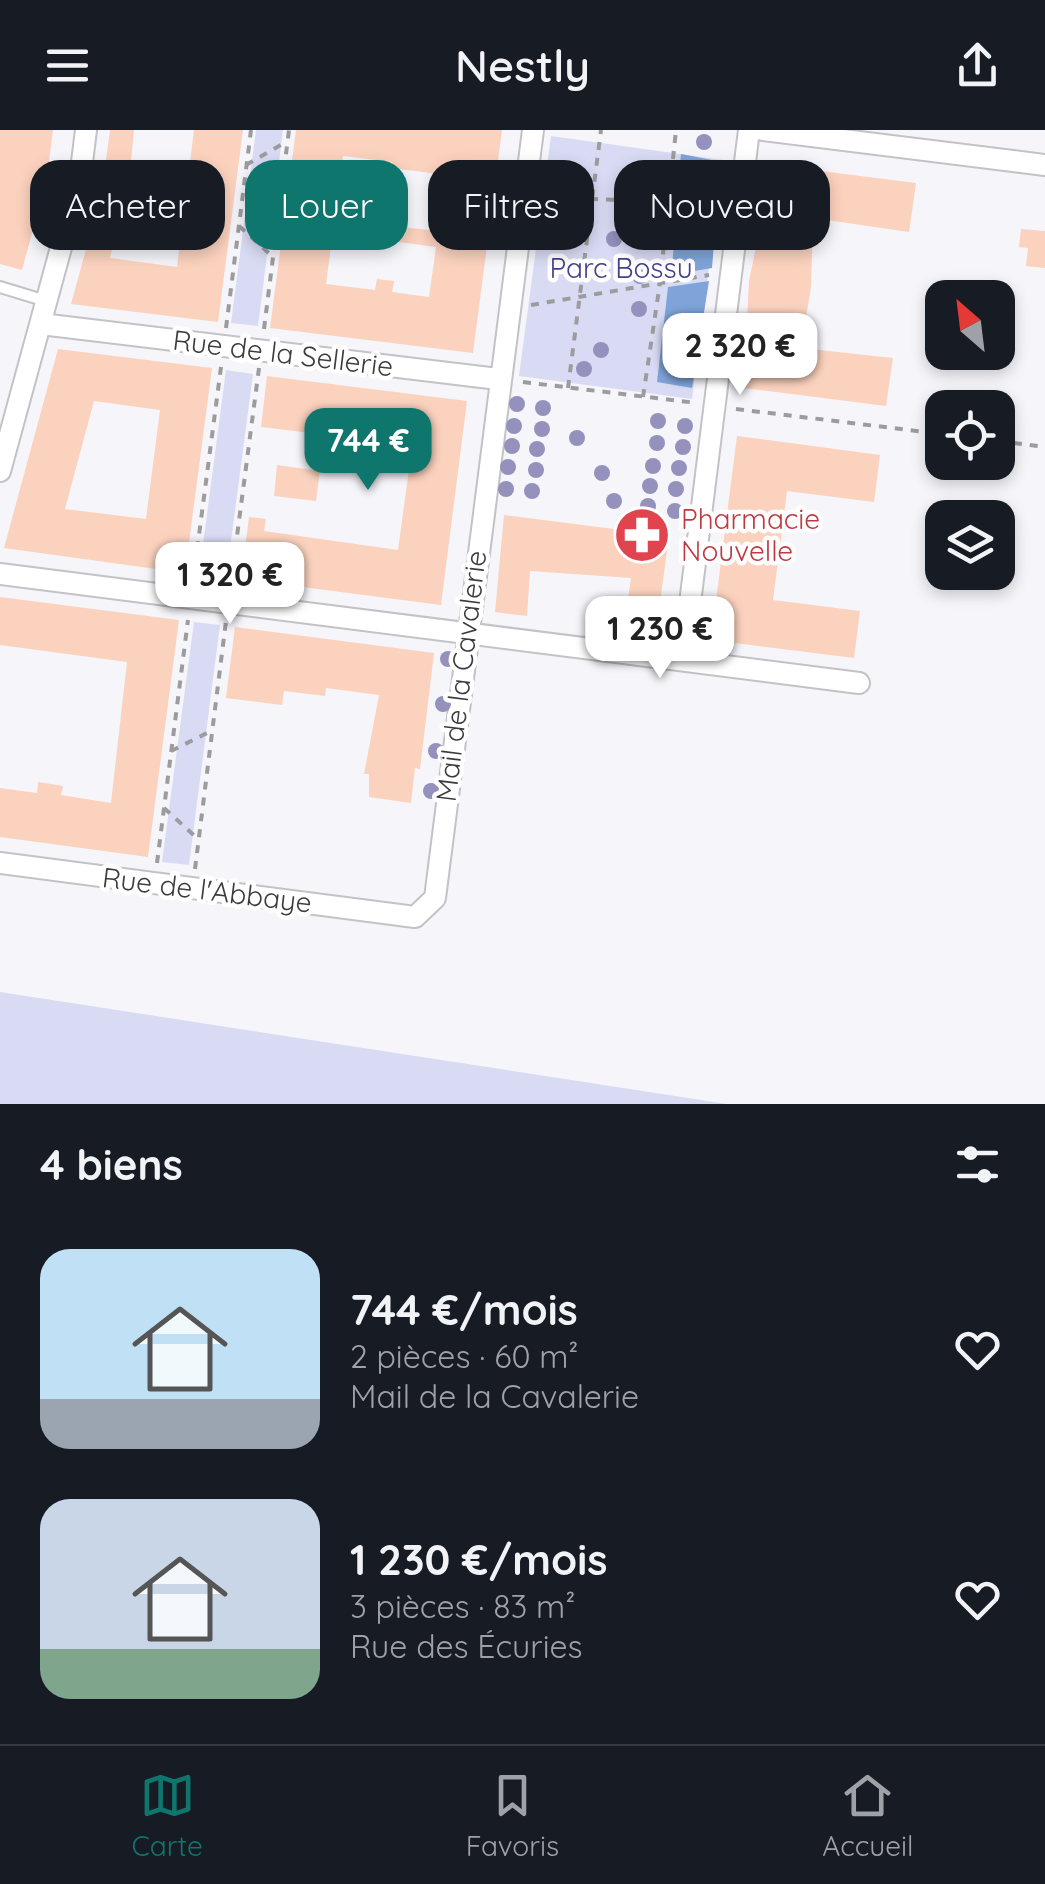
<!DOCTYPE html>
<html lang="fr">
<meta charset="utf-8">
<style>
body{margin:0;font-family:Quicksand,sans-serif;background:#242831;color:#f1f3f6;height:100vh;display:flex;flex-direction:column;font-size:38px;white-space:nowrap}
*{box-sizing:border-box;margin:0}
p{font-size:32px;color:#9ea1a6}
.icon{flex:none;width:55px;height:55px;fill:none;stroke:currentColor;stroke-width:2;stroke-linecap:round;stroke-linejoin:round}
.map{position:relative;height:974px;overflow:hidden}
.panel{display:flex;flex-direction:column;background:#171b24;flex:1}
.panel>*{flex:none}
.hud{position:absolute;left:30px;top:30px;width:985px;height:90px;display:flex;gap:20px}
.needle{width:65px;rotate:332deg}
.buttons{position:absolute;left:925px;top:150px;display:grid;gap:20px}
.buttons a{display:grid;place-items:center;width:90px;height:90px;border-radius:20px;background:#171b24;box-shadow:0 5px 15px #0003;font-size:50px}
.price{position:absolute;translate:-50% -85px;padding:0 22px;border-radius:20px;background:#fff;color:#222;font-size:32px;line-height:65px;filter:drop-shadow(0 2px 5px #0008)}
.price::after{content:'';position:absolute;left:50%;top:60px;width:30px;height:22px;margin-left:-15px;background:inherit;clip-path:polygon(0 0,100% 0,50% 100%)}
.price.on{background:#0f766e;color:#fff}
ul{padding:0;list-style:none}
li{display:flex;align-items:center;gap:30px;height:250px;padding:0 40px}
li span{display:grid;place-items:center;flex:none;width:280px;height:200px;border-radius:30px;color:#555}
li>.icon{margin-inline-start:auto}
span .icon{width:120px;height:120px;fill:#fffc;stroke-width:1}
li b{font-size:42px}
h2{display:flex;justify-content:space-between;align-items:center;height:120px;padding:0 40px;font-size:42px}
.chip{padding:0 35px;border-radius:30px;background:#171b24;box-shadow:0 5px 15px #0003;font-size:35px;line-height:90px}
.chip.on{background:#0f766e;color:#fff}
header{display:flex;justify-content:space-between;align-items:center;height:130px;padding:0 40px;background:#171b24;font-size:45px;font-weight:600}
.tab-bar{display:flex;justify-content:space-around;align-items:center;height:140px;border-top:2px solid #363941;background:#171b24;font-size:28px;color:#9ea1a6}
.tab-bar a{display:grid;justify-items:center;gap:5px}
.tab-bar .on{color:#0f766e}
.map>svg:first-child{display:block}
.green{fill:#d9dbf4}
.water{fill:#7fa4d9}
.building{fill:#fbd2be;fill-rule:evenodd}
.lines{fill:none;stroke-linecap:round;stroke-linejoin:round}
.lane-casing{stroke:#c2c2c7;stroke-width:14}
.street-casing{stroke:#c2c2c7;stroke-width:24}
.path{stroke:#9c9c9f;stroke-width:4;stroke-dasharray:8 8;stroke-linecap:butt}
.lane{stroke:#fff;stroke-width:10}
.street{stroke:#fff;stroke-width:20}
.tree{fill:#9491bc}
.labels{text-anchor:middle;stroke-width:9;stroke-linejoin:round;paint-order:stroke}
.park-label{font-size:28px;fill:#44408a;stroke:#fff}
.street-label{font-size:28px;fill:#3c3c3e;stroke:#fff}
.health-label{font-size:28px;fill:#be3a42;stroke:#fff;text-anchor:start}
</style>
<header><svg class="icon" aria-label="menu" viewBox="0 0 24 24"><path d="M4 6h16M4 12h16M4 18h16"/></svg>Nestly<svg class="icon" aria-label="share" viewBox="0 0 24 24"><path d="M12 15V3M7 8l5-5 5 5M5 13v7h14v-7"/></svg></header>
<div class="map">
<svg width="1045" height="974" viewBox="0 0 1045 974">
<rect width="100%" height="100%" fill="#f5f5fa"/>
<g class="green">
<path d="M256,0h27l-25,196 -27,-3z"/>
<path d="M551,6l172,24 -31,239 -173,-23z"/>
<path d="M226,240l27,4 -27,205 -27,-4z"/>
<path d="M194,492l26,3 -31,240 -27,-3z"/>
<path d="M0,862l727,112h-727z"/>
</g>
<g class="water">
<path d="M681,24l41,8 -5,34 -40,-1z"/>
<path d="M678,76l39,1 -5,61 -41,7z"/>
<path d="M709,151l-17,107 -35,-6 11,-95z"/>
</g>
<g class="building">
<path d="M0,0h53l-6,48 -25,92 -22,-6z"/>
<path d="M110,0h24l-5,51 -19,77 67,9 17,-137h49l-25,192 -147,-18 31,-113z"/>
<path d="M296,0h206l-29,223 -203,-25zM343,26l49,6 -1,6 55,7 -7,56 -38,-4 -2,15 37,5 -7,50 -37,-5 2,-11 -17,-2 -2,11 -49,-6z"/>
<path d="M773,35l143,18 -7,49 -96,-14 -2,69 -10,61 92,10 -7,48 -142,-18 5,-107z"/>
<path d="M1021,99l24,2v37l-19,-2 2,-18 -9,-1z"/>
<path d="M58,219l154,19 -27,205 -181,-25zM94,271l66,9 -14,109 -81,-10z"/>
<path d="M267,246l200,25 -26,204 -200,-26 8,-62 17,2 -2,12 134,19 15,-110 -35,-4 -1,5 -116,-14z"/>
<path d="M737,306l143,19 -6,47 -87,-11 -14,109 87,11 -6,47 -143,-18z"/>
<path d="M277,335l43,6 -4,30 -42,-5z"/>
<path d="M504,385l165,21 -13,97 -32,-5 7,-50 -101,-7 -3,45 -32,-4z"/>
<path d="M0,467l179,23 -31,237 -148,-20v-49l37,5 1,-11 25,4 -2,9 50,8 16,-141 -127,-17z"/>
<path d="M235,497l199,26 -14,116 -5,-1 -4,35 -42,-6v-23h-5l15,-79 -53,-7 -1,8 -41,-5 -2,14 -56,-7z"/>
</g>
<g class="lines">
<g class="lane-casing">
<path id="lane" d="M0,157l46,14"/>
</g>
<g class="street-casing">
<g id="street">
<path d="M763,0l282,35"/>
<path d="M41,194l457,55"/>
<path d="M0,341l80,-293 6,-48"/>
<path d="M0,444l859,109"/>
<path d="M683,529l66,-529"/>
<path d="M0,733l415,54 20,-19 98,-768"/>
</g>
</g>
<g class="path">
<path d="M246,35l40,-23"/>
<path d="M542,67l180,7"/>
<path d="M239,96l33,30"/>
<path d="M531,175l178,-30"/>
<path d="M226,198l25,-198"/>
<path d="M264,199l25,-199"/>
<path d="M523,252l174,21"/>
<path d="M568,258l33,-258"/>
<path d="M643,267l17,-114 16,-153"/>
<path d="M736,279l206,25"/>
<path d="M998,311l47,6"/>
<path d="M193,451l28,-214"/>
<path d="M231,452l28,-214"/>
<path d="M171,621l40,-20"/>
<path d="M164,678l33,30"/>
<path d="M157,733l31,-243"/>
<path d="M195,739l31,-248"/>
</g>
<use href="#lane" class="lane"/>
<use href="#street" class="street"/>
</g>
<g class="tree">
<circle cx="704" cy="12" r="8"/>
<circle cx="614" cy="109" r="8"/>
<circle cx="640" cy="146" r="8"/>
<circle cx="639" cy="179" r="8"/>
<circle cx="601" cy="220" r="8"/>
<circle cx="584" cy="239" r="8"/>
<circle cx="517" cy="274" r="8"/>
<circle cx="543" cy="278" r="8"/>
<circle cx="658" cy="291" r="8"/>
<circle cx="514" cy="296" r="8"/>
<circle cx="685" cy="296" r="8"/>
<circle cx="542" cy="299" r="8"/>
<circle cx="577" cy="308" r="8"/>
<circle cx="657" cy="313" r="8"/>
<circle cx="512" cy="316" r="8"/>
<circle cx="683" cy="317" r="8"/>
<circle cx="537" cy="319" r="8"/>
<circle cx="653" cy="336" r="8"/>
<circle cx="508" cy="337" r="8"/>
<circle cx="679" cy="338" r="8"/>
<circle cx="536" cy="340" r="8"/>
<circle cx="602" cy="343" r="8"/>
<circle cx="650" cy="356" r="8"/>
<circle cx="506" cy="359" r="8"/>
<circle cx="676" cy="359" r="8"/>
<circle cx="532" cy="361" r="8"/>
<circle cx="614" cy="371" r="8"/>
<circle cx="648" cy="376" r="8"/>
<circle cx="675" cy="381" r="8"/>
<circle cx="448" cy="529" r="8"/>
<circle cx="443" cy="574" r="8"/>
<circle cx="436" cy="621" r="8"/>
<circle cx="431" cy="661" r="8"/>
</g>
<defs>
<g id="pharmacy-disc" transform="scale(2.875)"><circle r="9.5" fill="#e0444e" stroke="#fff"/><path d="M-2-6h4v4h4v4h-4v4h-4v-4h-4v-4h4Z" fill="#fff"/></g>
</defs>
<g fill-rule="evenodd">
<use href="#pharmacy-disc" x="642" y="405"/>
</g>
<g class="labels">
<g class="park-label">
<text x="621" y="148">Parc Bossu</text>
</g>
<g class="street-label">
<text transform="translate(283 223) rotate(7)" y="10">Rue de la Sellerie</text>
<text transform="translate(461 546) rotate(-83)" y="10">Mail de la Cavalerie</text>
<text transform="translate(207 760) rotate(7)" y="10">Rue de l'Abbaye</text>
</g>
<g class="health-label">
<text x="681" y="399">Pharmacie<tspan x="681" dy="32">Nouvelle</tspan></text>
</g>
</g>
</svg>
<div class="buttons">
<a><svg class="needle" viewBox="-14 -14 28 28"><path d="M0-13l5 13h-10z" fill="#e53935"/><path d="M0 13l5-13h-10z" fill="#9ea1a6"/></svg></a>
<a><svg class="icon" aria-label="locate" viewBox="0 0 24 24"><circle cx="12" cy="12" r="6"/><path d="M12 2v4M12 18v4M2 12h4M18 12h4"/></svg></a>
<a><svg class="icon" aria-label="layers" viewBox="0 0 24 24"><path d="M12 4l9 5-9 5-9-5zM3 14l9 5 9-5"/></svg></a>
</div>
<b class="price" style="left:740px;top:268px">2 320 €</b>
<b class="price on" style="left:368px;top:363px">744 €</b>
<b class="price" style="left:230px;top:497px">1 320 €</b>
<b class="price" style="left:660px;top:551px">1 230 €</b>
<div class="hud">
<a class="chip">Acheter</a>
<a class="chip on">Louer</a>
<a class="chip">Filtres</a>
<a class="chip">Nouveau</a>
</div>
</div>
<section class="panel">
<h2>4 biens<svg class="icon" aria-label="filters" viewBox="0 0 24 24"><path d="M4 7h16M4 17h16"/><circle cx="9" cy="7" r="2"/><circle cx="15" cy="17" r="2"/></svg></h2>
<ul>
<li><span style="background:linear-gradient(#bfe0f5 75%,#9aa5b1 0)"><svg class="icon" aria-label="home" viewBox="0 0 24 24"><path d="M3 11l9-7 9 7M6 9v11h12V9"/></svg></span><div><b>744 €/mois</b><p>2 pièces · 60 m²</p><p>Mail de la Cavalerie</p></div><svg class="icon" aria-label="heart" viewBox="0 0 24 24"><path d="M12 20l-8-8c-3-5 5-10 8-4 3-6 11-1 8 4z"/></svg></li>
<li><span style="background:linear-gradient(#c9d6e8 75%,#7fa58c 0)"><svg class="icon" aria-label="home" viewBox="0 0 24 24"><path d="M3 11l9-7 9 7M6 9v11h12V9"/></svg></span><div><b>1 230 €/mois</b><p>3 pièces · 83 m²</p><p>Rue des Écuries</p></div><svg class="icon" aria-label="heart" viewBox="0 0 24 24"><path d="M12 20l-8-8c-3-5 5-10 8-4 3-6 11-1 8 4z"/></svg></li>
</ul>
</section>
<nav class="tab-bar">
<a class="on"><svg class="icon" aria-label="map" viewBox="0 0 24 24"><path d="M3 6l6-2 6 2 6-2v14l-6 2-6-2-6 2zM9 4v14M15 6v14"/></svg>Carte</a>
<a><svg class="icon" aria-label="saved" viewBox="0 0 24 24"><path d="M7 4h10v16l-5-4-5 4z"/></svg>Favoris</a>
<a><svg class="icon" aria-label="home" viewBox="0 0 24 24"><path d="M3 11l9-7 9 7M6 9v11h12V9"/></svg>Accueil</a>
</nav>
